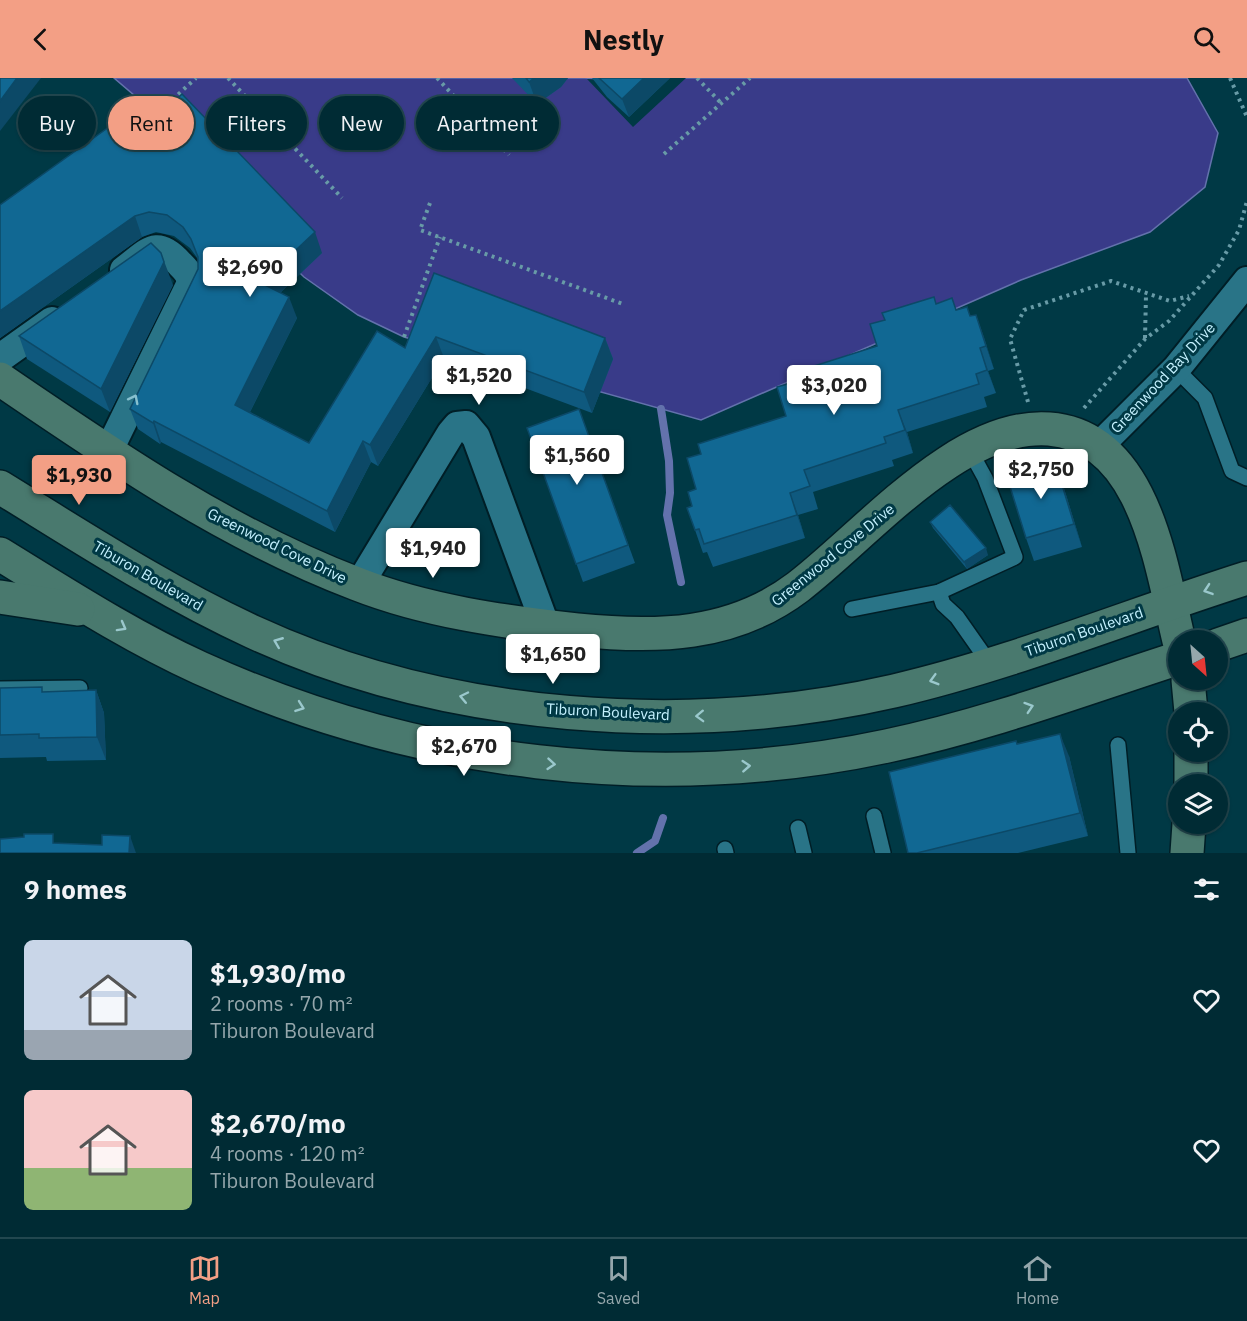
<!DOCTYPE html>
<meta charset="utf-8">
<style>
body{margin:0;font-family:"IBM Plex Sans",sans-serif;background:#0e3740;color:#f1f3f6;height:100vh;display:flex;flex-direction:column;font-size:22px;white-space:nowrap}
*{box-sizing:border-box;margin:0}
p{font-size:20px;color:#95a7ac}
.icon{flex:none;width:33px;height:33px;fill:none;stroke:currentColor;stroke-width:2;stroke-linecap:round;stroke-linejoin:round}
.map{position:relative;height:775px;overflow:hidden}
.drawer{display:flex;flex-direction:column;background:#002b34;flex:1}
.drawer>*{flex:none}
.banner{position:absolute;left:18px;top:18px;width:600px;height:54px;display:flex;gap:12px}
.needle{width:39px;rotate:153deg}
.buttons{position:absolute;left:1168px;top:552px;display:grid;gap:12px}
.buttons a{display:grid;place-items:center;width:60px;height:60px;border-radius:50%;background:#002b34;box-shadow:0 2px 4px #0004,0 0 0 2px #22474f;font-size:30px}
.price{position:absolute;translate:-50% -51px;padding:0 14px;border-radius:6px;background:#fff;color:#222;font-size:20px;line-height:39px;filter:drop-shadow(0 2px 3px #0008)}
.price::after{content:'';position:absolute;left:50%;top:36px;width:18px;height:14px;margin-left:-9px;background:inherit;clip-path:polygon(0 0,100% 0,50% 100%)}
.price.active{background:#f39f85;color:#111}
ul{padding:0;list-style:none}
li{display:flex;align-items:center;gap:18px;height:150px;padding:0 24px}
li span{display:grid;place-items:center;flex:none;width:168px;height:120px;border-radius:9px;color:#555}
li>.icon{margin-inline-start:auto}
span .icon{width:72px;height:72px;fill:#fffc;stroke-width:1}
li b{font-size:26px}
h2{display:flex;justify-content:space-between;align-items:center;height:72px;padding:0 24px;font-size:26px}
.chip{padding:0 21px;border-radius:27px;background:#002b34;box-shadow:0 2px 4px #0004,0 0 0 2px #22474f;font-size:21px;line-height:54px}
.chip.active{background:#f39f85;color:#111}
header{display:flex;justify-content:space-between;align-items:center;height:78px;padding:0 24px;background:#f39f85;color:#111;font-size:27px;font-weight:700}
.menu{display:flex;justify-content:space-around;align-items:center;height:84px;border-top:2px solid #22474f;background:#002b34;font-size:16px;color:#95a7ac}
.menu a{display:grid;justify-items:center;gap:3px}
.menu .active{color:#f39f85}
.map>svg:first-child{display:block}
.water{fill:#393b89;stroke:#6372ac;stroke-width:1.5}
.pier{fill:#003945}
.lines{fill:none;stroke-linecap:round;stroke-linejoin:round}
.stream{stroke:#6372ac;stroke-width:8}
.lane-casing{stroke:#001e26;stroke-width:18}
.street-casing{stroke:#001e26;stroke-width:32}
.secondary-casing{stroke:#001e26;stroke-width:36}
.path{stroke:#689ba7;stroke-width:4;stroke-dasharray:3 4.5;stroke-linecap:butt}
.lane{stroke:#297487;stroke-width:15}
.street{stroke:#297487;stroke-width:28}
.secondary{stroke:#49796e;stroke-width:33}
.wall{fill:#0f597e}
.shaded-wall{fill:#0c4967}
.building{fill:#116893;stroke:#0c4967;stroke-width:1.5}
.oneway{stroke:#87c0cf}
.oneway2{stroke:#9ac8cc}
.labels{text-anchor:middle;stroke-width:6;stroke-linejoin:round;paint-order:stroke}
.street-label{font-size:15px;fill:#c5f2ff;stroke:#003945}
</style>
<header><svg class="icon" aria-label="back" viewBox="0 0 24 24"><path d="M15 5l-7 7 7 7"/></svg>Nestly<svg class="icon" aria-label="search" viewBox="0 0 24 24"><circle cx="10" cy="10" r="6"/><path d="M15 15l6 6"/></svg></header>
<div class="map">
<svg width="1247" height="775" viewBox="0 0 1247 775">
<rect width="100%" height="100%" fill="#003945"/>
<path class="water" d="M114,0h471l22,2 3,-2h577l31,55 -13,54 -55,45 -129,48 -320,140 -297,-83 -46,-22 -54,-38 -149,-145 -13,-30z"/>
<path class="pier" d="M610,0h76l-53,49 -46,-48 20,1z"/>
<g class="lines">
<g class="stream">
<path d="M661,331l8,52 1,32 -3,22 14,67"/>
<path d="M637,775l18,-12 8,-23"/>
</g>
<g class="lane-casing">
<g id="lane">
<path d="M1176,291l29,29 27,73 15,7"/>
<path d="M939,514l4,12 14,13 33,47"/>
<path d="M852,531l87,-17 76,-35 -30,-79 -16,-29"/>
<path d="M0,611l80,-1"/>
<path d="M1118,667l10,108"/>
<path d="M874,738l9,37"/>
<path d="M798,750l6,25"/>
<path d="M725,771l1,4"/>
</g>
</g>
<g class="street-casing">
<g id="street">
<path d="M0,280l52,-37"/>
<path d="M1099,368l77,-77 71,-88"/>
<path d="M108,374l82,-167c1,-10 -3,-14 -10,-21 -24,-27 -31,-12 -56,6"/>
<path d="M359,507l92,-152 6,-7 9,-1 10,12 70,190"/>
</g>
</g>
<g class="secondary-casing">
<g id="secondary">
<path d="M0,301c114,78 228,156 357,205 69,27 147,38 220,46 79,8 155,7 221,-43 67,-51 161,-165 251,-158 96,7 112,137 130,212"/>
<path d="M0,409c83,51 164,104 253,145 193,89 435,106 641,59 120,-28 236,-76 353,-113"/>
<path d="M0,476c65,40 130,82 200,114 214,97 457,127 687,78 100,-21 196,-57 292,-88"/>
<path d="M0,519l78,12"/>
<path d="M1218,567l29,-10"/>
<path d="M1188,602l3,32"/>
<path d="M1191,706v-32"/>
<path d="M1187,775l2,-29"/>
</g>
</g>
<g class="path">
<path d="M228,0l114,120"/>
<path d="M437,0l72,77"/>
<path d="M697,0l24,25"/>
<path d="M1230,0l17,39"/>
<path d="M134,57l62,-57"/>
<path d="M664,76l86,-76"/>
<path d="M430,125l-10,27 203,74"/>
<path d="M404,259l36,-100"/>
<path d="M1145,260l1,-43"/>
<path d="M1028,324l-18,-63 14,-29 87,-29 59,20 19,-5"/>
<path d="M1084,330l61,-69 24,-18 50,-56 20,-35 8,-29"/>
</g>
<use href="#lane" class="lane"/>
<use href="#street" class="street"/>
<use href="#secondary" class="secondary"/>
</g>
<g class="wall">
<path d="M512,0h56l-7,9 -24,17z"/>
<path d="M592,0h78l-41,39 -22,-20z"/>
<path d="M131,65l191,110 -42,40 17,25 -47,94 59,31 96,-95 29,-75 171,65 8,21 -21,54 -148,-55 -66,108 -7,-4 -36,70 -174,-90 -1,2 -22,-15 -8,-20 68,-140v-10l-8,-11 -16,-12 -18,-4 -14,5 -142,101v-133z"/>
<path d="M173,207l-63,127 -83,-53 -8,-23z"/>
<path d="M936,225l20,7 11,-3 3,9 6,-1 18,54 -6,2 8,22 -12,4 3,10 -80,25 6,21 -21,7 2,6 -81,26 5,17 -20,6 7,23 -92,29 -6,-15 -4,1 -8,-23 -3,-24 4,-17 5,-35 85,-38 5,-33 86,-37 8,-26z"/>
<path d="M579,331l56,154 -52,19 -56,-154z"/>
<path d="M1063,407l19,62 -48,14 -8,-23z"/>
<path d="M930,444l58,33 -21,14 -34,-41z"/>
<path d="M0,610l43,4 53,-2 8,23 2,47 -59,1 -1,-4 -46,1z"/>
<path d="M1017,666l52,12 19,80 -70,17h-110z"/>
</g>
<g class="shaded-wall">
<path d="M17,0h24l-41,53v-30z"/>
<path d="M534,0h34l-7,9 -24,17 -8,-22z"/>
<path d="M644,0h26l-41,39 -7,-18z"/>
<path d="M135,138l7,21 -142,101v-27z"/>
<path d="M315,154l7,21 -54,51 -7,-21z"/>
<path d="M161,175l12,32 -63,127 -9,-23z"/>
<path d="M289,219l8,21 -54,108 -8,-21z"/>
<path d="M976,237l8,22 10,32 -8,-23z"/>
<path d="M436,259l8,21 -66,108 -8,-21z"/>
<path d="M605,260l8,21 -21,54 -8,-21z"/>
<path d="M980,270l8,23 8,22 -9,-23z"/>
<path d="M898,332l9,22 6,21 -8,-23z"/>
<path d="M154,343l7,21 -1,2 -7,-21z"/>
<path d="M363,363l8,21 -36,70 -8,-21z"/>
<path d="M1055,384l8,23 19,62 -8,-23z"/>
<path d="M790,415l8,22 7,23 -8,-23z"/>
<path d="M986,470l2,7 -21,14 -3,-7z"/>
<path d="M96,612l8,23 2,47 -9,-23z"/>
<path d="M1060,656l9,22 19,80 -8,-23z"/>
<path d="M130,758l6,17h-7z"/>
</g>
<g class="building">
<path d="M0,0h17l-17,23z"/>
<path d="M526,0h8l-5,4z"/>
<path d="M599,0h45l-22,21z"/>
<path d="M182,16l133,138 -54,51 28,14 -54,108 74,38 68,-112 28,17 29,-75 171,65 -21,54 -148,-55 -66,108 -7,-4 -36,70 -173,-90 -1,2 -23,-14 68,-140v-12l-7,-18 -8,-12 -16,-12 -18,-3 -14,4 -135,95v-106l116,-83 15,21z"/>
<path d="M151,165l10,10 3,9 -63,127 -82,-53z"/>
<path d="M934,219l2,7 16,-6 4,12 11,-3 3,9 6,-1 10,31 -6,2 7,22 -11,4 3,10 -81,26 7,20 -21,7 2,6 -82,27 6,16 -20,7 7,22 -93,29 -5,-15 -4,1 -8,-22 5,-2 -4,-14 8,-3 -9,-31 14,-4 -3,-10 88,-28 -9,-29 14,-4 -2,-9 88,-28 -7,-22 15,-4 -3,-7z"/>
<path d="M579,331l49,136 -52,19 -49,-136z"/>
<path d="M1055,384l19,62 -48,14 -19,-61z"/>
<path d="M950,427l36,43 -22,14 -34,-40z"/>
<path d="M42,609v5l54,-2 1,47 -58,1v-4l-39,1v-47z"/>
<path d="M1060,656l20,79 -163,40h-9l-19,-81 127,-31 1,3z"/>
<path d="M24,756h29v9l49,2v-10l28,1 -1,17h-129v-14l24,-2z"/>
</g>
<defs><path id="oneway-chevron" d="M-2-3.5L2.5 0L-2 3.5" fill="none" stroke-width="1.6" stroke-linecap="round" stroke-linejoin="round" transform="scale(1.5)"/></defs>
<use class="oneway" href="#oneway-chevron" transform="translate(134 321) rotate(-63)"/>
<g class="oneway2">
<use href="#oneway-chevron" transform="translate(1208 512) rotate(161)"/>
<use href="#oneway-chevron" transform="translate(122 549) rotate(29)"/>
<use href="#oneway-chevron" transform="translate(278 564) rotate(-158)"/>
<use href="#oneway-chevron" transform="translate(934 602) rotate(164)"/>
<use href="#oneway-chevron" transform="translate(464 619) rotate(-168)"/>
<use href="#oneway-chevron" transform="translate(300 629) rotate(20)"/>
<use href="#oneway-chevron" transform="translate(1029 629) rotate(-18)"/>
<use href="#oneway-chevron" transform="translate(700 638) rotate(178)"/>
<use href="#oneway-chevron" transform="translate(551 686) rotate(5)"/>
<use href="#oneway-chevron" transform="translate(746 688) rotate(-4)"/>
</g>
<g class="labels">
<g class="street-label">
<text transform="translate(1163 300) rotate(-47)" y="5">Greenwood Bay Drive</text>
<text transform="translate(277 468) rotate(26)" y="5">Greenwood Cove Drive</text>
<text transform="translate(833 477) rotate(-39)" y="5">Greenwood Cove Drive</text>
<text transform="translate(148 498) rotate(30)" y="5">Tiburon Boulevard</text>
<text transform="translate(1084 554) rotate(-19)" y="5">Tiburon Boulevard</text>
<text transform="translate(608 634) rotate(3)" y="5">Tiburon Boulevard</text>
</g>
</g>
</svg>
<div class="buttons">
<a><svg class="needle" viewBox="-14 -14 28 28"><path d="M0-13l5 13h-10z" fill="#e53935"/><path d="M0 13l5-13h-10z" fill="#95a7ac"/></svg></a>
<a><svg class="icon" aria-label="locate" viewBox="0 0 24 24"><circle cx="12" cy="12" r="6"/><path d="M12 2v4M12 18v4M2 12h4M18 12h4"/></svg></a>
<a><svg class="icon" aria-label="layers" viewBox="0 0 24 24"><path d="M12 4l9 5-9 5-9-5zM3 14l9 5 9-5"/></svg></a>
</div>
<b class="price" style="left:250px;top:220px">$2,690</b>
<b class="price" style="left:479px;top:328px">$1,520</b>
<b class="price" style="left:834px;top:338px">$3,020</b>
<b class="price" style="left:577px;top:408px">$1,560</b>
<b class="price" style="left:1041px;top:422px">$2,750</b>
<b class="price active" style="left:79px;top:428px">$1,930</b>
<b class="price" style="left:433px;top:501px">$1,940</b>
<b class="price" style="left:553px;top:607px">$1,650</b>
<b class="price" style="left:464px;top:699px">$2,670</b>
<div class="banner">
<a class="chip">Buy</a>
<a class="chip active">Rent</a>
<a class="chip">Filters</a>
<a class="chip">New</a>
<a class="chip">Apartment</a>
</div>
</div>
<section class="drawer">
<h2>9 homes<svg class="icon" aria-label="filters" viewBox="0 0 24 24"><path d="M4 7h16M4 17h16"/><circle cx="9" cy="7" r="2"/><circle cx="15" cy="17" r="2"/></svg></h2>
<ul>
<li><span style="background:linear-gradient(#c9d6e8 75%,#9aa5b1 0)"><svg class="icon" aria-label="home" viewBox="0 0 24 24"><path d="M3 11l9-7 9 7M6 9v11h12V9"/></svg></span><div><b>$1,930/mo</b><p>2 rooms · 70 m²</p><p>Tiburon Boulevard</p></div><svg class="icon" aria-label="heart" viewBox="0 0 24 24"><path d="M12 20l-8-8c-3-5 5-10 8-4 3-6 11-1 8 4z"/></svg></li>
<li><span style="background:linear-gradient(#f6c9c9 65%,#8fb573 0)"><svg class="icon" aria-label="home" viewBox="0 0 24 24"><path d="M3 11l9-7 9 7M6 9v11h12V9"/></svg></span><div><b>$2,670/mo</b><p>4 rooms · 120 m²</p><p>Tiburon Boulevard</p></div><svg class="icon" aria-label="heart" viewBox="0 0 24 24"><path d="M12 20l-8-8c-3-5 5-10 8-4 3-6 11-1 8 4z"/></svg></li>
</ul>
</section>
<nav class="menu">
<a class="active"><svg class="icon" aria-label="map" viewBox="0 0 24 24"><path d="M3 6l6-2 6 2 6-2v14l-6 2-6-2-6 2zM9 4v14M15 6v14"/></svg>Map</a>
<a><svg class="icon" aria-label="saved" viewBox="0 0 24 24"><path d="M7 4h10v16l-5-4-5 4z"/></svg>Saved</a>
<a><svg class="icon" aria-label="home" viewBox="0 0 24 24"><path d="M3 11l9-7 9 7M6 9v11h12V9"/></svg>Home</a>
</nav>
